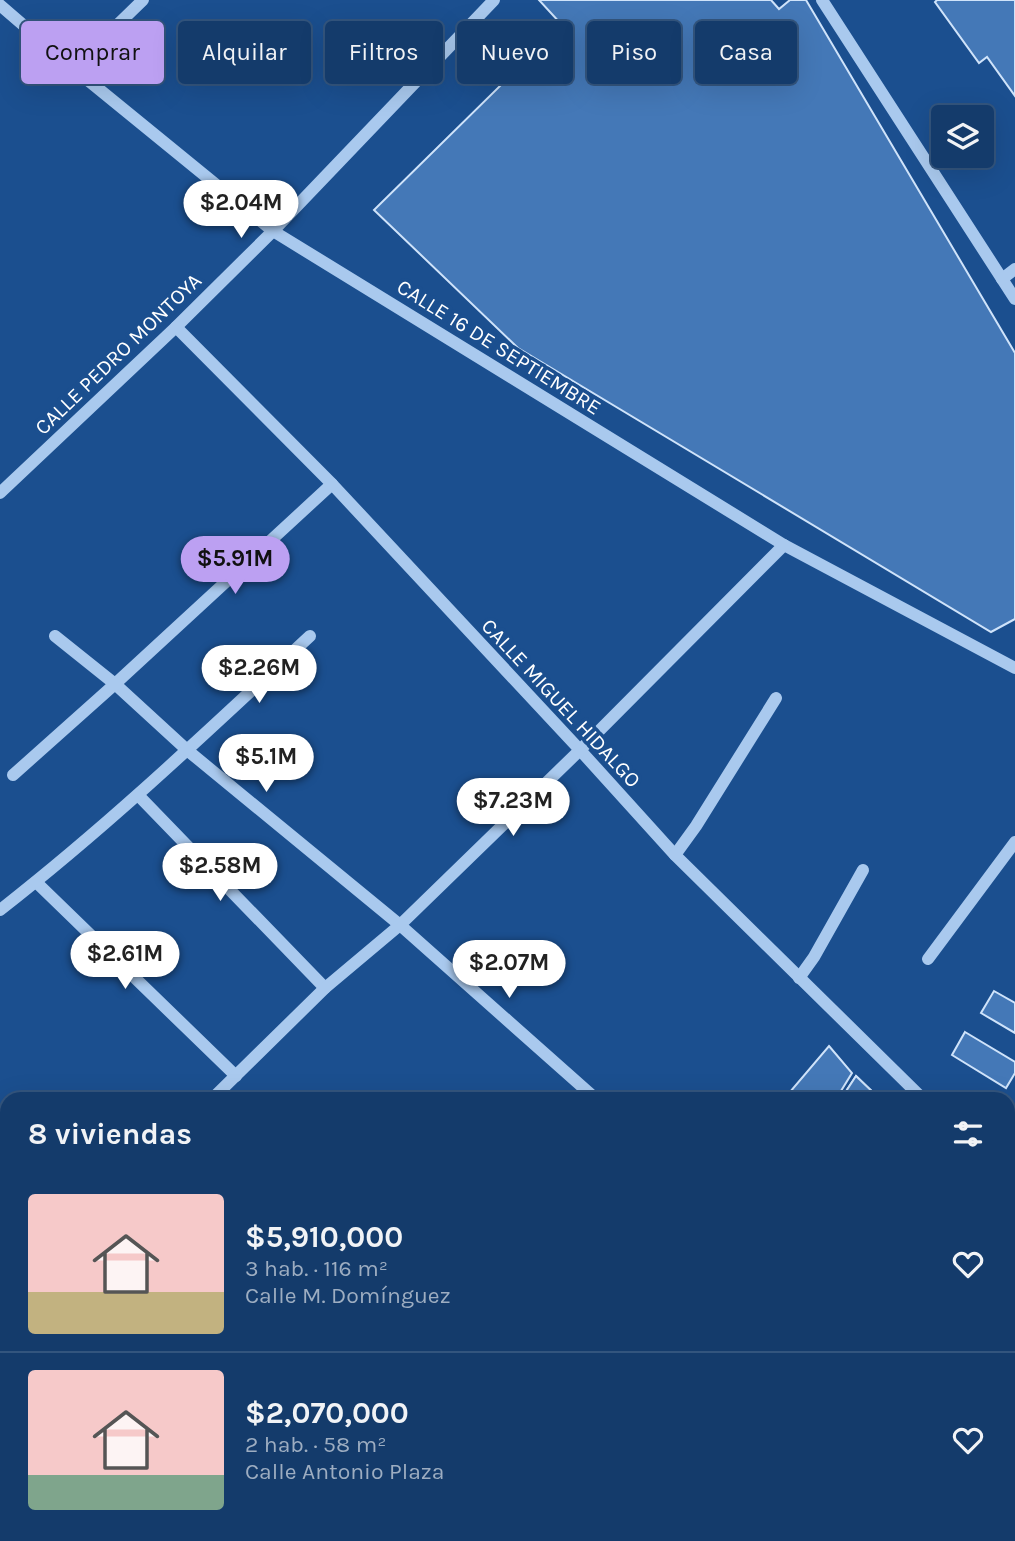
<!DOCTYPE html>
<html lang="es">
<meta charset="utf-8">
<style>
body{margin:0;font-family:Karla,sans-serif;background:#1d4271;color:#f1f3f6;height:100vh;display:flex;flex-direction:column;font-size:26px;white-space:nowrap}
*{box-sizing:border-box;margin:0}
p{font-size:23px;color:#9dadc1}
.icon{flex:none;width:38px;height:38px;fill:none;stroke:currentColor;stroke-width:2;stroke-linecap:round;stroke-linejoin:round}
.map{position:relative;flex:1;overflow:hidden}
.details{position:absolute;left:0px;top:1092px;width:1015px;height:450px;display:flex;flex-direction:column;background:#143b6b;border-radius:21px 21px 0 0;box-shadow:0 7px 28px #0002,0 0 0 2px #33557e}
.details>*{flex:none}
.banner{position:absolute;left:21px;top:21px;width:973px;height:63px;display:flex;gap:14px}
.buttons{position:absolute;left:931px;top:105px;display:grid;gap:14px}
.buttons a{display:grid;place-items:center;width:63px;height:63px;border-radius:7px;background:#143b6b;box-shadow:0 7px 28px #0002,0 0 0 2px #33557e;font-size:35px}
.price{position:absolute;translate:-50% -60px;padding:0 16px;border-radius:24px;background:#fff;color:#222;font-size:23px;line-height:46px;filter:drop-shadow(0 2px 4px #0008)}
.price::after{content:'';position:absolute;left:50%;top:42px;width:21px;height:16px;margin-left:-10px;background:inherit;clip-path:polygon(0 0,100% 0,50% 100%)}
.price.selected{background:#bca0f2;color:#111}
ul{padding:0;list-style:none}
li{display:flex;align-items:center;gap:21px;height:175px;padding:0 28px}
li+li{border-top:2px solid #33557e}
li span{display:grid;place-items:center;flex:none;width:196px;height:140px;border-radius:7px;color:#555}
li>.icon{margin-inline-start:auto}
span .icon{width:84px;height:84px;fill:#fffc;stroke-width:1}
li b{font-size:30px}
h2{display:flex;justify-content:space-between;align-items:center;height:84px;padding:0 28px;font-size:30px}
.tag{padding:0 24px;border-radius:7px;background:#143b6b;box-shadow:0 7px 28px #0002,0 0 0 2px #33557e;font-size:24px;line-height:63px}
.tag.selected{background:#bca0f2;color:#111}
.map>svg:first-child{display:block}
.building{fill:#4478b7;stroke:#cfe3fa;stroke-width:2}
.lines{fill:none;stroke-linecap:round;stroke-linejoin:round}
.minor{stroke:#a9c9ee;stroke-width:12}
.major{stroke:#f0f6ff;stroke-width:18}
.labels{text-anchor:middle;stroke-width:7;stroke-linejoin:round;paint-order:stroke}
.street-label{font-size:21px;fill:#fff;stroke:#1b4f8f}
</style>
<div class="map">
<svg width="1015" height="1541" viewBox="0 0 1015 1541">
<rect width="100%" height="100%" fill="#1b4f8f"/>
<g class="building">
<path d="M539,0h232l8,9 11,-9h16l209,353v266l-24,13 -473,-284 -144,-138 188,-185z"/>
<path d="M937,0h78v96l-28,-39 -8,6 -44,-61z"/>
<path d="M994,991l21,12v30l-34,-20z"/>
<path d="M965,1032l50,30v11l-9,15 -54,-33z"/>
<path d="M829,1046l23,27 -16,26h-52z"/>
<path d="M856,1076l24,23h-39z"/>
<path d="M856,1076l24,23h-39z"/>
<path d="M192,1535h111l-7,6h-111z"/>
<path d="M908,1535h97l3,6h-110z"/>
</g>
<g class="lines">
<g class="minor">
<path d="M822,0l193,299"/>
<path d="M0,5l73,63 200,163 511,314 231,123"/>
<path d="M73,68l70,-68"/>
<path d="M1002,279l13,-10"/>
<path d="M176,327l156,157 248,266 95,105 248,244"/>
<path d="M0,493l176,-166 97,-96 221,-231"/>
<path d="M55,636l60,48 72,66 213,175 196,174"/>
<path d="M13,775l102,-91 217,-200"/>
<path d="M138,795l187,193"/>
<path d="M675,855l21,-29 80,-128"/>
<path d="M36,882l200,194"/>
<path d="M0,910c109,-85 209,-180 310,-274"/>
<path d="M928,959l87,-117"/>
<path d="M799,978l15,-21 49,-87"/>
<path d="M212,1099l113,-111 75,-63 180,-175 204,-205"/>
<path d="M1008,1180l7,6"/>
<path d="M0,1292l7,-7"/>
<path d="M1008,1447l7,-2"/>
<path d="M416,1535l9,6"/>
<path d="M888,1541l10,-6"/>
</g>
<g class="major">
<path d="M1008,1123l7,-10"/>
<path d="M0,1463l7,9"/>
<path d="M0,1525l7,9"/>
<path d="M58,1535l5,6"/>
<path d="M724,1541l4,-6"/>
</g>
</g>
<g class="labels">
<g class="street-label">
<text transform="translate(499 347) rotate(32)" y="7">CALLE 16 DE SEPTIEMBRE</text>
<text transform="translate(118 354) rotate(-44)" y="7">CALLE PEDRO MONTOYA</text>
<text transform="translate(561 703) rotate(47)" y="7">CALLE MIGUEL HIDALGO</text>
</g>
</g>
</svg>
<div class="buttons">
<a><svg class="icon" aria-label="layers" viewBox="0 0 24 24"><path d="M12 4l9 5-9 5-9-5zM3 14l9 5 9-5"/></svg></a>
</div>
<b class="price" style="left:241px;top:240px">$2.04M</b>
<b class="price selected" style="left:235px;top:596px">$5.91M</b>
<b class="price" style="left:259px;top:705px">$2.26M</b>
<b class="price" style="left:266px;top:794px">$5.1M</b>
<b class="price" style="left:513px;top:838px">$7.23M</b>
<b class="price" style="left:220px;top:903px">$2.58M</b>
<b class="price" style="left:125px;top:991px">$2.61M</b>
<b class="price" style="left:509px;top:1000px">$2.07M</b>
<div class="banner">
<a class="tag selected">Comprar</a>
<a class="tag">Alquilar</a>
<a class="tag">Filtros</a>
<a class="tag">Nuevo</a>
<a class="tag">Piso</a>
<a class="tag">Casa</a>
</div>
<section class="details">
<h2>8 viviendas<svg class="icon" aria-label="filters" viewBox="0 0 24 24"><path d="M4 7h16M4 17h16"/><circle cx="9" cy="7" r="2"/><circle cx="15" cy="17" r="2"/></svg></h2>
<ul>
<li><span style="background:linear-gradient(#f6c9c9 70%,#c2b280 0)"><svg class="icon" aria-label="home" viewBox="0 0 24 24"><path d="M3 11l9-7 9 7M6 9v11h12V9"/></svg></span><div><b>$5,910,000</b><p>3 hab. · 116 m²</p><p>Calle M. Domínguez</p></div><svg class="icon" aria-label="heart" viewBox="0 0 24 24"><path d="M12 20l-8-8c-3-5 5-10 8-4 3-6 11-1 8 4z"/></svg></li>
<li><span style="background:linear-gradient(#f6c9c9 75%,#7fa58c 0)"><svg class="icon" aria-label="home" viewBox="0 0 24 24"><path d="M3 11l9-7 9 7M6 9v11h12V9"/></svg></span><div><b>$2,070,000</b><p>2 hab. · 58 m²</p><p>Calle Antonio Plaza</p></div><svg class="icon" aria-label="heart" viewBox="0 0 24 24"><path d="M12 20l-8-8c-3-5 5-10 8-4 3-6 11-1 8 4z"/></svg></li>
</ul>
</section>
</div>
